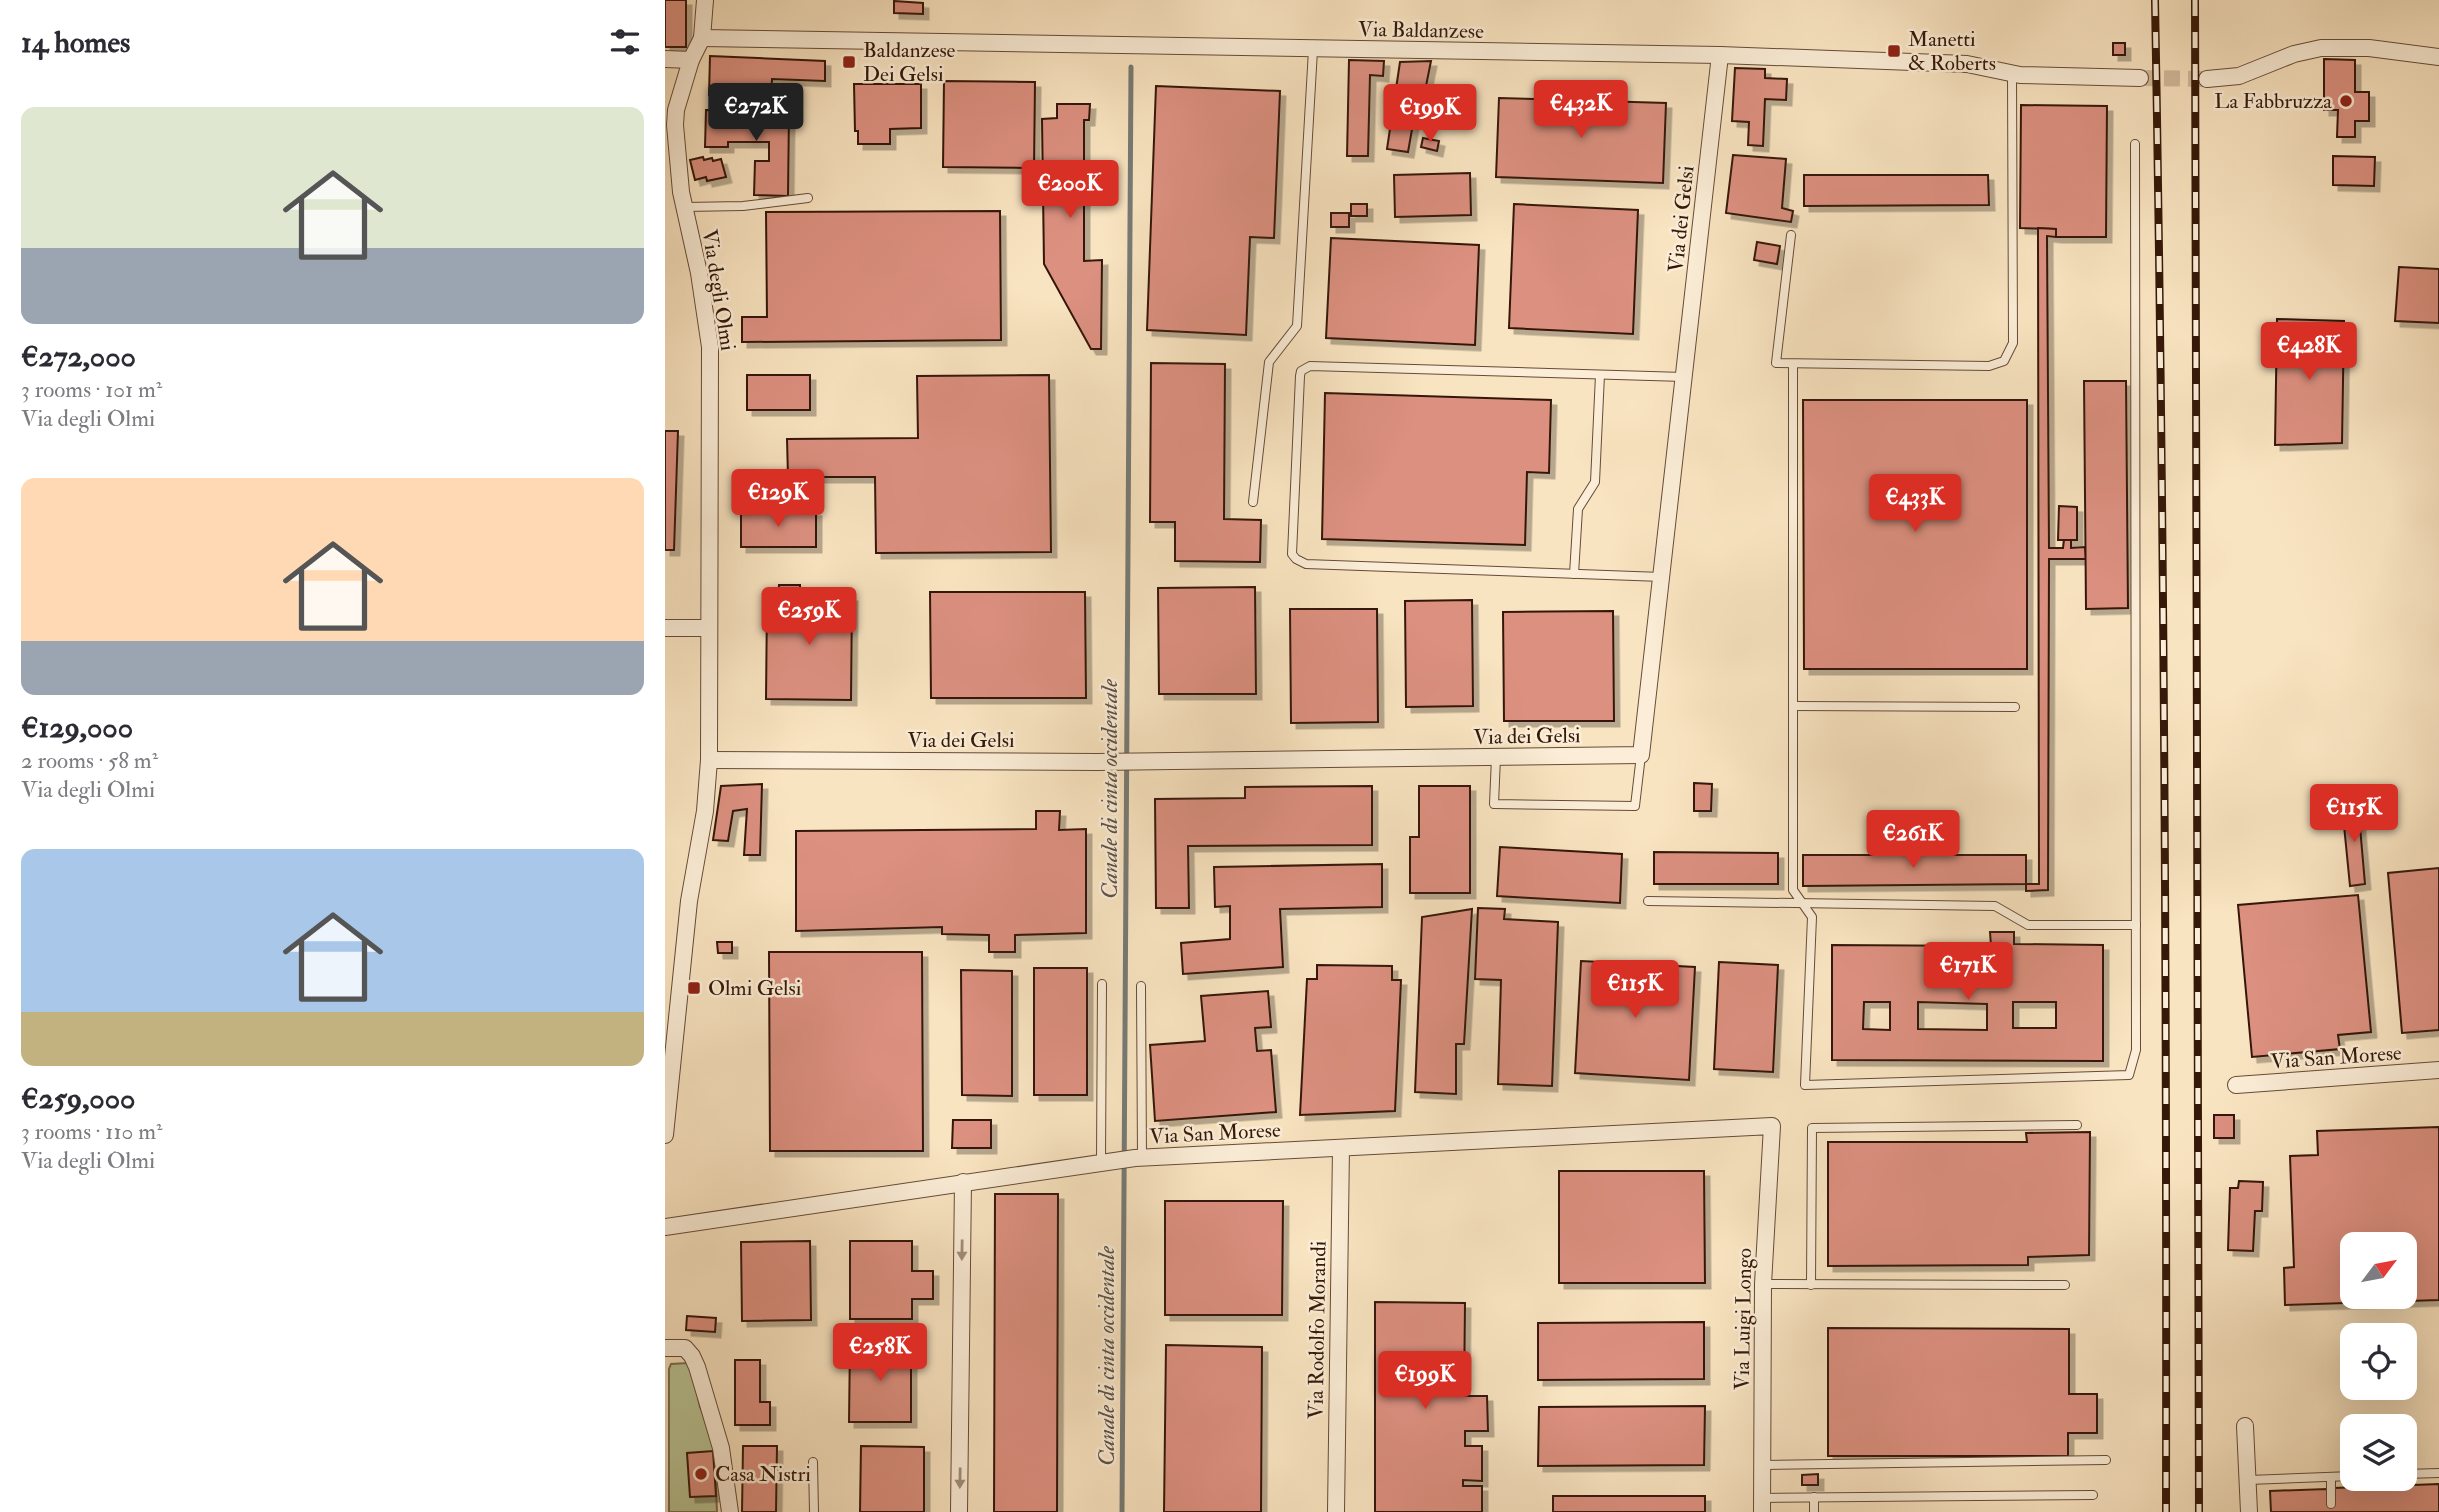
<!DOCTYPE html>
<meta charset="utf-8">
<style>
body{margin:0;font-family:"IM FELL Double Pica",serif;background:#f2f2f3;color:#2b2b33;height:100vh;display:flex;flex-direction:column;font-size:26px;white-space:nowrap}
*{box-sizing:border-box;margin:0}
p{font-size:23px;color:#7c7c81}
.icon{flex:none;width:38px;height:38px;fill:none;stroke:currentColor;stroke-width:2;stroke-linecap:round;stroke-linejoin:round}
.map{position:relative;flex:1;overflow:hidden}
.sheet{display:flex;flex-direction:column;background:#fff;width:665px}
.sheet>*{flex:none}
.needle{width:46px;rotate:58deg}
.tools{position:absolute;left:1675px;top:1232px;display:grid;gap:14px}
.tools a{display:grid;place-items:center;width:77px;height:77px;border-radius:14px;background:#fff;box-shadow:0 7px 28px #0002;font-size:35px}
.price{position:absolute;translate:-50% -60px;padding:0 16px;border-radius:7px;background:#d93025;color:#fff;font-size:23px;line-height:46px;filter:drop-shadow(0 2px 4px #0008)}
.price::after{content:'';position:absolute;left:50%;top:42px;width:21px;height:16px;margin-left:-10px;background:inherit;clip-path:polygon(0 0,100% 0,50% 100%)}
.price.current{background:#222;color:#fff}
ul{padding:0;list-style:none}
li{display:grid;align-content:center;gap:14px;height:371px;padding:0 21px}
li span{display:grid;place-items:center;height:217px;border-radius:14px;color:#555}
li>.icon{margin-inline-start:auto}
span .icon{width:126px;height:126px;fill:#fffc;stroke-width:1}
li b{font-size:30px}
h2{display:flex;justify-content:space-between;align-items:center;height:84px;padding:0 21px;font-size:30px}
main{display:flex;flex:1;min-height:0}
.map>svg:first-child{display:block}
.green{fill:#bac596;stroke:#786e4f;stroke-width:2}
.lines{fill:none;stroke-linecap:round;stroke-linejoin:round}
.stream{stroke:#767a75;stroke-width:5}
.building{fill:#dc9080;stroke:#351808;stroke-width:2;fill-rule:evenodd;filter:url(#shadow)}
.minor-tunnel{stroke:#d2bb9c;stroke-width:16;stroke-dasharray:16 8;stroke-linecap:butt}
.service-casing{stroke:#664b36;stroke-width:10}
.minor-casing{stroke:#664b36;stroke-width:18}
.service{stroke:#fbedd7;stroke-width:8}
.minor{stroke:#fbedd7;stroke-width:16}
.rail-casing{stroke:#351808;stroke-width:8}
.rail{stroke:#fbedd7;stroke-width:5;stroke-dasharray:16;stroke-linecap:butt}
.oneway{fill:#a28d7a}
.poi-dot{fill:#8f2418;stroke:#fbedd7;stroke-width:2.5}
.labels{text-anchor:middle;stroke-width:5;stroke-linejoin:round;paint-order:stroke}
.street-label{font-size:21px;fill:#351808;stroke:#fbedd7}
.poi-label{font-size:21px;fill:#351808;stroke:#fbedd7;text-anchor:start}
.water-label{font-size:23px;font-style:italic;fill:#5b5147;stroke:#fbedd7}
</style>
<main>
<section class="sheet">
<h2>14 homes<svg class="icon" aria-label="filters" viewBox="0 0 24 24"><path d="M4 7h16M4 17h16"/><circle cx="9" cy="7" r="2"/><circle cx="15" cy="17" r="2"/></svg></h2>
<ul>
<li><span style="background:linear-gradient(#dfe7d0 65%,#9aa5b1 0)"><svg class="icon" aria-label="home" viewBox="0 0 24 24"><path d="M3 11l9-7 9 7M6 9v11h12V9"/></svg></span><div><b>€272,000</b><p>3 rooms · 101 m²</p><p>Via degli Olmi</p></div></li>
<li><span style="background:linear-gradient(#ffd9b3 75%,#9aa5b1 0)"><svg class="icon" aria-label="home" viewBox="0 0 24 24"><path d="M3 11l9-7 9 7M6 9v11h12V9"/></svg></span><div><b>€129,000</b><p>2 rooms · 58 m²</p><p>Via degli Olmi</p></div></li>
<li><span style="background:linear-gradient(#a9c7e8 75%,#c2b280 0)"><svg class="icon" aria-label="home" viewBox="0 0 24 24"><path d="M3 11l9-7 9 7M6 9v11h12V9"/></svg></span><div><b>€259,000</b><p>3 rooms · 110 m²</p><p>Via degli Olmi</p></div></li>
</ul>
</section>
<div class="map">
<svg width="1774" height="1512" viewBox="0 0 1774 1512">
<defs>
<filter id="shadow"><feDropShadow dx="5.5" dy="5.5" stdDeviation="0" flood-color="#0004"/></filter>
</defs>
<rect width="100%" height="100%" fill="#f9e4c1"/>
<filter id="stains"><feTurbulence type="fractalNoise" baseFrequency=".00286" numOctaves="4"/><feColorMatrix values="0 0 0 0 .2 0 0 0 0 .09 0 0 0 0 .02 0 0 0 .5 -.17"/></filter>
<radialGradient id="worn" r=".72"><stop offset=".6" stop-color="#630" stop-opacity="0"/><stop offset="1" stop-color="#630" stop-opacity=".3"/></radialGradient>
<path class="green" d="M23,1363l4,6 8,38 14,32 3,73h-48v-143l2,-5z"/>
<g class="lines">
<path class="stream" d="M457,1512l9,-1445"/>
</g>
<g class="building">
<rect x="0" y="0" width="21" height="47"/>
<path d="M229,1l29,2v11l-29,-1z"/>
<rect x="1448" y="43" width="12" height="12"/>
<path d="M45,56l115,5v20l-53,-2 -1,19 -62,-3z"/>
<path d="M1659,59l31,1v32h14v29h-14v16h-18l1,-27h-14z"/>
<path d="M684,60l35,1 -1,15 -13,-1 -2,81h-21z"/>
<path d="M766,61l-6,30 -7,-1 -3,16 15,2 -3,11 -13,-1 -6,34 -21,-3 13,-87z"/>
<path d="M1070,68l30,1v9l22,1 -1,21 -21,-1 -2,47 -15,-1 1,-23 -17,-1z"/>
<path d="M279,81l91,1 -1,86 -91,-1z"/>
<path d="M189,84h67v44l-31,1v15h-32v-13h-3z"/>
<path d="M491,86l124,5 -6,147 -24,-1 -4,98 -99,-5z"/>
<path d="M769,96l19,3 -1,11 -20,-3z"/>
<path d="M834,98l167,5 -3,80 -167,-6z"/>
<path d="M392,104h33l-1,16h-5v141l18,-1 -1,89h-10l-47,-85 -2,-145 15,-1z"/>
<path d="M1356,105l86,1 -1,131h-50v-8l-36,-1z"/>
<path d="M41,110l83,1 -1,85 -34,-1 1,-34h14v-19h-41v5h-23z"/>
<path d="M758,138l16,3 -2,10 -16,-4z"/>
<path d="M1068,155l53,4 -4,49 11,3 -2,11 -65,-9z"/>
<path d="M1668,156l42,1 -1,29 -41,-1z"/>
<path d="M38,157l1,3 8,-2 1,3 8,-2 5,18 -19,4 -1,-4 -11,3 -5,-20z"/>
<path d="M805,173l1,42 -76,2 -1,-42z"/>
<path d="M1139,175h184l1,30 -185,1z"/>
<rect x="686" y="204" width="16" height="12"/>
<path d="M849,204l124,6 -5,124 -124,-6z"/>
<path d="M335,211l1,129 -259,2v-25h25l-1,-105z"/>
<rect x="666" y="213" width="18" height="14"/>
<path d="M1373,228l18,1v8l-9,-1 2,312h14l1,-8h7v8l14,-1 1,12h-37l-1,331 -22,1v-7h13z"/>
<path d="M666,238l148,7 -4,100 -149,-7z"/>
<path d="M1092,242l23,4 -3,18 -23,-4z"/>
<path d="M1734,267l40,2v54l-44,-2z"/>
<path d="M1612,319l67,2 -2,122 -67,2z"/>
<path d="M486,363l74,1 -1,155 37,1 -1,42 -85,-1v-39h-25z"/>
<rect x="82" y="375" width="63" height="35"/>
<path d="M384,375l2,177 -175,1 -1,-76h-87l-1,-38 131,-1 -1,-62z"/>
<path d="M1419,381h42l2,227 -42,1z"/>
<path d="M660,393l226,7 -2,73 -22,-1 -2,73 -203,-6z"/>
<path d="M1138,400h224v269h-223z"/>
<path d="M0,431h13l-4,119h-9z"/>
<path d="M1394,506l18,1v33h-19z"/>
<path d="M76,510l75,1v36h-75z"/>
<path d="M114,585h21v11h52l-1,104 -85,-1 1,-98h11z"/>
<path d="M590,587l1,107h-97l-1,-106z"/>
<path d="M265,592h155l1,106h-155z"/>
<path d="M807,600l1,106 -67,1 -1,-106z"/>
<path d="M625,609h87l1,113 -87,1z"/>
<path d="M948,611l1,110h-110l-1,-109z"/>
<path d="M1029,783l18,1 -1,27h-17z"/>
<path d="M97,784l-2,71h-16l3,-46 -14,2 -5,30 -15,-1 8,-54z"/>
<path d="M707,786v59l-184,1 1,62h-33l-1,-109 90,-1v-11z"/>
<path d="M754,786h51v107h-60v-56h9z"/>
<path d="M1693,804l7,80 -15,2 -8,-81z"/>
<path d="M371,811h24l-1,19 27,-1v104l-71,2v17h-26v-17l-47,-1v-7l-146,4v-100l240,-2z"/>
<path d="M1255,815h25l-1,32h-25z"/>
<path d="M835,847l122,7 -2,49 -123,-7z"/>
<path d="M989,852l124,1v31h-124z"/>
<path d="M1138,855h223v29l-223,2z"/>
<path d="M717,864v43l-102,2 3,58 -100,7 -2,-31 49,-4v-33l-15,1 -1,-40z"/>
<path d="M1774,868v162l-37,3 -14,-160z"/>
<path d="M1693,895l13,137 -33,3 2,14 -88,8 -14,-152z"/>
<path d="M813,908l27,1 -1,10 54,3 -6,164 -54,-2 3,-104 -26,-1z"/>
<path d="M807,909l-8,135h-8v50l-41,-2 7,-175z"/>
<path d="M1325,932h24v12l89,1v116l-271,-1v-115l159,1zM1199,1002h26v28l-27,-1zM1253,1002l69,2v26l-69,-1zM1348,1002h43v26h-43z"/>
<path d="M52,942h15v11h-14z"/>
<path d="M104,952h153l1,199h-153z"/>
<path d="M916,961l114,6 -6,113 -114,-7z"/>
<path d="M1054,962l59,3 -5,107 -59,-3z"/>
<path d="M652,965l75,1v14h9l-6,131 -95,4 7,-136h10z"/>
<rect x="369" y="968" width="53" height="127"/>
<path d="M296,970l51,1v125l-50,-1z"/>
<path d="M603,991l3,36 -16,1 2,23 14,-1 5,62 -121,9 -5,-76 55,-4 -4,-45z"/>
<rect x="1549" y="1115" width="20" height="23"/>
<path d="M288,1120h38v28h-39z"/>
<path d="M1774,1127v173l-154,5 -1,-37 10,-1 -4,-111 28,-1 -1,-24zM1687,1244h53v53h-53z"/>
<path d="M1425,1132l-1,123 -61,2v8l-200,1v-124h199l-1,-9z"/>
<path d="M894,1171h145l1,112h-146z"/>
<path d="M1574,1181l24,1 -1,29h-7l-2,40 -25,-1 2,-62h8z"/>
<path d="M330,1194h63l-1,318h-63z"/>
<path d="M500,1201h118l-1,114h-117z"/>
<path d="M145,1241l1,79 -69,1 -1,-79z"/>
<path d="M185,1241h62v30h21v28h-21v20h-62z"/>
<path d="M710,1302l90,1 -1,93h23l1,35h-23v15h17v35l-19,-1v6h19v26h-107z"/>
<path d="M22,1316l29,2 -1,14 -29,-2z"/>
<path d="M1039,1322v57l-166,1v-57z"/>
<path d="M1163,1328l241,1v65h28v39h-29v23h-240z"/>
<path d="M185,1343l61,1v78h-62z"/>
<path d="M501,1345l96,2 -1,165h-97z"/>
<path d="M70,1360h25v42h10v23h-35z"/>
<path d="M1040,1406l-1,59 -166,1 1,-59z"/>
<path d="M78,1446h34l-1,66h-34z"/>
<path d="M196,1446l63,1v65h-64z"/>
<path d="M48,1451l3,45 -26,1 -3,-44z"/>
<path d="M1153,1474v11h-16v-10z"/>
<path d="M1774,1484v28h-168l-1,-21 57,-2v15h4l3,-16z"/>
<rect x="888" y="1496" width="152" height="16"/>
</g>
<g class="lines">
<path class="minor-tunnel" d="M1475,78l67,1"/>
<g class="service-casing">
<g id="service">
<path d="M19,207l59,-1 65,-8"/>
<path d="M1126,235l-15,128 213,3 15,-5 9,-18 -1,-270"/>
<path d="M1128,365v525l19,27 -7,168 324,-10 7,-25 -1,-906"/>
<path d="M588,502l16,-140 28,-36 16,-276"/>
<path d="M909,574l4,-65 17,-27 5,-107"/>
<path d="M997,577l-356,-13 -10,-5 -4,-5 8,-178 1,-5 9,-5 374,11"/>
<path d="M1128,706l222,1"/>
<path d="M831,757l-2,47 141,2 6,-51"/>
<path d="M983,901l347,5 33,19h108"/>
<path d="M476,986l1,171"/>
<path d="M436,1162l1,-178"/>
<path d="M1098,1284l302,1"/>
<path d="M1146,1285l1,-157 265,-3"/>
<path d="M148,1462l1,50"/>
<path d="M1098,1465l343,-5"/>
<path d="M1740,1474l34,-1"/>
<path d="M1666,1477v27"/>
<path d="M1583,1480l104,-4"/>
<path d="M1097,1498l331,-3"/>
<path d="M1149,1512v-15"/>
</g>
</g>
<g class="minor-casing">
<g id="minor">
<path d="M37,38l1018,17 247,9 53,11 120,3"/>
<path d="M0,59l26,1"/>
<path d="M1542,79l32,-3 55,-22 27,-6h48l70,9"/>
<path d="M0,628h44"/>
<path d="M44,760l388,2 544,-7 79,-700"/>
<path d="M1571,1085l203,-15"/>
<path d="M0,1135l24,-234 16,-90 4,-51 1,-413 -11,-74 -18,-81 -6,-67 1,-15 15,-50 11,-22 3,-38"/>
<path d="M0,1227l470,-69 637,-32 -9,158 -1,228"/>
<path d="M0,1348h20l7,8 5,11 24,81 9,64"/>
<path d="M1580,1426l4,86"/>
<path d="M294,1512l4,-330"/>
<path d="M671,1512l5,-364"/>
</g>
</g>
<use href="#service" class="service"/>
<use href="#minor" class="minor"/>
<g class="rail-casing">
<g id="rail">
<path d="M1490,0c9,504 12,1008 11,1512"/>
<path d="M1530,0l4,1512"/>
</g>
</g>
<use href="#rail" class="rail"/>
</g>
<defs><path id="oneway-solid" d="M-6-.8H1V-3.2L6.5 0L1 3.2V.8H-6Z" transform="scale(1.75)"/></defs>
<g class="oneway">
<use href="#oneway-solid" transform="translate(297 1250) rotate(91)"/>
<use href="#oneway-solid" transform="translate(295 1478) rotate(91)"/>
</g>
<g class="poi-dot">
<rect x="1222" y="44" width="14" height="14" rx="3.5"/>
<rect x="177" y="55" width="14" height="14" rx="3.5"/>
<circle cx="1681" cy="101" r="7"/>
<rect x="22" y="981" width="14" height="14" rx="3.5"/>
<circle cx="36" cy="1474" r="7"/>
</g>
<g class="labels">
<g class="street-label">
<text transform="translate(756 30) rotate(1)" y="7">Via Baldanzese</text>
<text transform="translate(1016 219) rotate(-84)" y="7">Via dei Gelsi</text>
<text transform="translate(54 290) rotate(81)" y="7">Via degli Olmi</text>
<text transform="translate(862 736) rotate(-1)" y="7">Via dei Gelsi</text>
<text x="296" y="747">Via dei Gelsi</text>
<text transform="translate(1671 1057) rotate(-4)" y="7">Via San Morese</text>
<text transform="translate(550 1133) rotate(-3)" y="7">Via San Morese</text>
<text transform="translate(1078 1319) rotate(-89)" y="7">Via Luigi Longo</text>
<text transform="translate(652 1330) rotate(-89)" y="7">Via Rodolfo Morandi</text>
</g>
<g class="poi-label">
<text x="1243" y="46">Manetti<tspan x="1243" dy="24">&amp; Roberts</tspan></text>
<text x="198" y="57">Baldanzese<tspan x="198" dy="24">Dei Gelsi</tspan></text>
<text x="1667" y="108" text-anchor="end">La Fabbruzza</text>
<text x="43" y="995">Olmi Gelsi</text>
<text x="50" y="1481">Casa Nistri</text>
</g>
<g class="water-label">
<text transform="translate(444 789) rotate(-90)" y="8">Canale di cinta occidentale</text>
<text transform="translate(441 1356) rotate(-90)" y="8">Canale di cinta occidentale</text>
</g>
</g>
<rect width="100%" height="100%" filter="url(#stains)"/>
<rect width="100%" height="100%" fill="url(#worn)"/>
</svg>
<div class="tools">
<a><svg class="needle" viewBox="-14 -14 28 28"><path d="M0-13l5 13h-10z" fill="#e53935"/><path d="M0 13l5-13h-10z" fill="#7c7c81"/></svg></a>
<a><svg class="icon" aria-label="locate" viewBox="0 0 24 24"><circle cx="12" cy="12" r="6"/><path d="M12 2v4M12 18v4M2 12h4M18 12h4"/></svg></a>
<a><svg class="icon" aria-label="layers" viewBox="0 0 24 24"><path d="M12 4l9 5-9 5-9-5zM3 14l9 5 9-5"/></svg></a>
</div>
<b class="price" style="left:916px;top:140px">€432K</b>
<b class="price current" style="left:91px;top:143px">€272K</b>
<b class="price" style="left:765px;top:144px">€199K</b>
<b class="price" style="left:405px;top:220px">€200K</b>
<b class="price" style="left:1644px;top:382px">€428K</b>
<b class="price" style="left:113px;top:529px">€129K</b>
<b class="price" style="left:1250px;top:534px">€433K</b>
<b class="price" style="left:144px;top:647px">€259K</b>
<b class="price" style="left:1689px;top:844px">€115K</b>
<b class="price" style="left:1248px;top:870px">€261K</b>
<b class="price" style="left:1303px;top:1002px">€171K</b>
<b class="price" style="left:970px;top:1020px">€115K</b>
<b class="price" style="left:215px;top:1383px">€258K</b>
<b class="price" style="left:760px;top:1411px">€199K</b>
</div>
</main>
